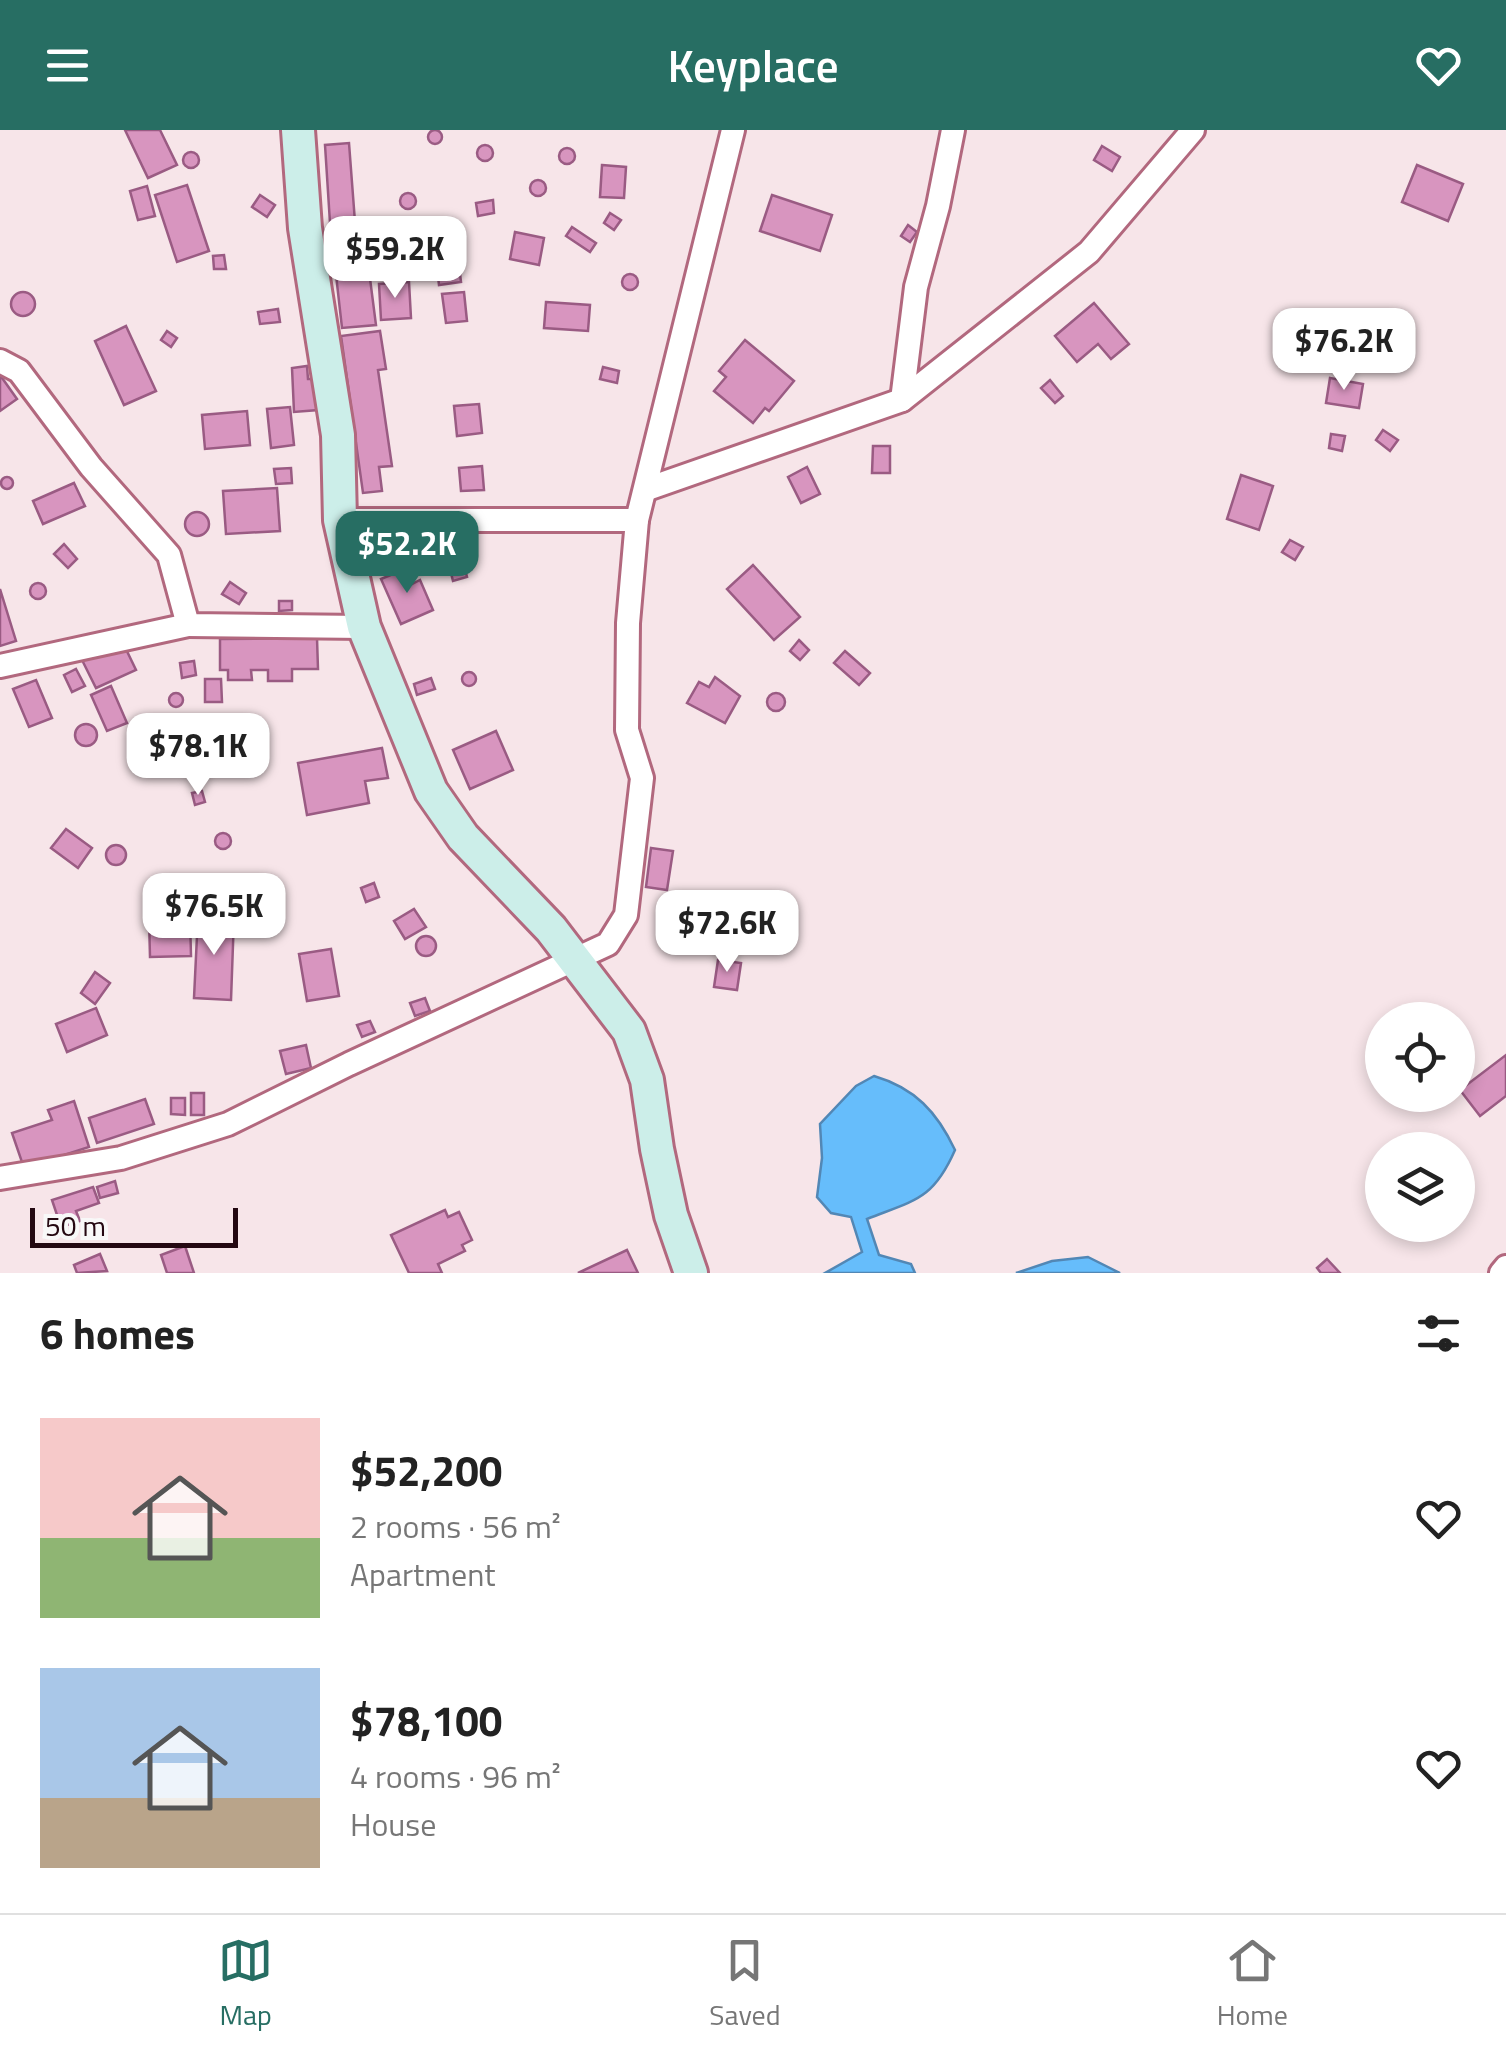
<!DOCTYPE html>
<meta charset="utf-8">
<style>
body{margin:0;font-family:"Titillium Web",sans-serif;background:#f2f2f2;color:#222;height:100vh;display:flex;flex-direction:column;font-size:38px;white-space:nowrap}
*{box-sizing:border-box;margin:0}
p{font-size:32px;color:#767676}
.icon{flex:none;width:55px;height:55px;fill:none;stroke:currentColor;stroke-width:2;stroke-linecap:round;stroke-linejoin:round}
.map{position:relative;height:1143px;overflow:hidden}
.drawer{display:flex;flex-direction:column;background:#fff;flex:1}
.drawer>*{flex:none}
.controls{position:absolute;left:1365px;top:872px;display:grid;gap:20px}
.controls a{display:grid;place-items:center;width:110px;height:110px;border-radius:50%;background:#fff;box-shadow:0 5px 15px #0003;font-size:50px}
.scale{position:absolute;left:30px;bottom:25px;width:208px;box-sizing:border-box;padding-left:10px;border:5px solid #240811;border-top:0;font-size:28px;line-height:35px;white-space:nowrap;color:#240811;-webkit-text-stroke:8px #f8f8f8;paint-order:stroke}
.price{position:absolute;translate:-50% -85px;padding:0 22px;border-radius:20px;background:#fff;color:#222;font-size:32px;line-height:65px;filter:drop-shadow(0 2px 5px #0008)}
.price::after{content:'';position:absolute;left:50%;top:60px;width:30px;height:22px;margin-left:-15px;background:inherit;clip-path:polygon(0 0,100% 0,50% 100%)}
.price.current{background:#276e63;color:#fff}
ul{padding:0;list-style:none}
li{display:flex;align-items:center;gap:30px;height:250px;padding:0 40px}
li span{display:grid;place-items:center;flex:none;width:280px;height:200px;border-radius:0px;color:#555}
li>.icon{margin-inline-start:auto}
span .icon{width:120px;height:120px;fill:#fffc;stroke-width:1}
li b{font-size:42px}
h2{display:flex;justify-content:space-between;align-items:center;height:120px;padding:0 40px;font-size:42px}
header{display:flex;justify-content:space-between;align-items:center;height:130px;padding:0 40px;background:#276e63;color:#fff;font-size:45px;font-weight:600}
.dock{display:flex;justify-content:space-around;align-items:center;height:140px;border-top:2px solid #e0e0e0;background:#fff;font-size:28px;color:#767676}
.dock a{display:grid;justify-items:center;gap:5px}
.dock .current{color:#276e63}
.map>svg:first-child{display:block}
.water{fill:#66bdfb;stroke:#5287b5;stroke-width:2.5}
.building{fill:#d895bf;stroke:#9a5b83;stroke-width:2.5}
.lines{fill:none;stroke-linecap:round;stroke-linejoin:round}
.street-casing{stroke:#b2687e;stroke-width:28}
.secondary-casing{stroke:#b2687e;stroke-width:38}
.street{stroke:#fff;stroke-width:22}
.secondary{stroke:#cceee9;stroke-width:32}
</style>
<header><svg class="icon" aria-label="menu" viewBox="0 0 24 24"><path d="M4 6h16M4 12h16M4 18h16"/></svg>Keyplace<svg class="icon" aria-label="heart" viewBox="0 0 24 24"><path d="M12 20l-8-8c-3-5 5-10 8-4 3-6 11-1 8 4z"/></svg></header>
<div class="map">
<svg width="1506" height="1143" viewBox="0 0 1506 1143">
<rect width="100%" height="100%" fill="#f7e5e9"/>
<g class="water">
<path d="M874,946c41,12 63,36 81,74 -22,50 -40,50 -88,69l12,36 32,9 4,9h-90l37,-21 -11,-35 -20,-4 -14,-16 5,-39 -2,-34 36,-38z"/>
<path d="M1088,1127l32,16h-104l36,-12z"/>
</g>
<g class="building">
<circle cx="435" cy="7" r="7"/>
<path d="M125,0h35l17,35 -29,13z"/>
<path d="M349,13l6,79 -25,1 -5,-78z"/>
<circle cx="485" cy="23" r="8"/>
<path d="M1102,16l18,11 -8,14 -18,-11z"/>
<circle cx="567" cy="26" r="8"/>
<circle cx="191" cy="30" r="8"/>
<path d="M602,35l24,2 -2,31 -24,-1z"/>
<path d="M1417,35l46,19 -15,37 -46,-19z"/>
<circle cx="538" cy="58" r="8"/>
<path d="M187,55l22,66 -32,11 -22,-67z"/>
<path d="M147,56l8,30 -17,4 -8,-29z"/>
<circle cx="408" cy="71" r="8"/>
<path d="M260,65l15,10 -8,12 -15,-10z"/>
<path d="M772,65l60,20 -12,36 -60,-20z"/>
<path d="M493,70l1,13 -16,3 -2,-13z"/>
<path d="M610,83l11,7 -7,10 -10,-7z"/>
<path d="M908,95l9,7 -7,10 -9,-6z"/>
<path d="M572,97l24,16 -6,9 -24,-16z"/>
<path d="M515,102l29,6 -5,27 -29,-6z"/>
<path d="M359,114l2,16 -36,3 -1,-16z"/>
<path d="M224,125l2,14h-12l-1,-13z"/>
<path d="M368,133l8,62 -34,3 -7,-62z"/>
<path d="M459,135l2,17 -22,3 -2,-17z"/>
<circle cx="630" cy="152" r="8"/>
<path d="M409,152l2,36 -30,2 -2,-36z"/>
<path d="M464,162l3,29 -21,2 -4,-29z"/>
<circle cx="23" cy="174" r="12"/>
<path d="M546,172l44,3 -2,26 -44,-3z"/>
<path d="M1094,173l35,41 -18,15 -13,-15 -21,18 -22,-26z"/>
<path d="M278,179l2,13 -20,2 -2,-12z"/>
<path d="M126,196l30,65 -32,14 -29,-64z"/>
<path d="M167,201l10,7 -6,9 -10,-7z"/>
<path d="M380,201l6,38 -8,1 14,96 -13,1 3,24 -19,2 -22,-157z"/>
<path d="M745,210l49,41 -25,30 -4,-3 -12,15 -39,-32 12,-14 -7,-6z"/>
<path d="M307,236l1,13h6l4,31 -24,2 -2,-44z"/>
<path d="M603,237l16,4 -2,12 -17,-4z"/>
<path d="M0,245l17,24 -17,12z"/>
<path d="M1330,248l33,6 -4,24 -33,-5z"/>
<path d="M1050,250l13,16 -8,7 -14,-15z"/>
<path d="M479,274l3,29 -25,3 -3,-30z"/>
<path d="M290,277l4,38 -23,3 -4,-39z"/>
<path d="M247,281l3,34 -45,4 -3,-34z"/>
<path d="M1383,300l15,10 -8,11 -14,-11z"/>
<path d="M1331,304l14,2 -3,15 -13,-3z"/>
<path d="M873,316h17v27h-18z"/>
<path d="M482,336l2,24 -23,1 -2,-23z"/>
<path d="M807,337l13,27 -19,9 -13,-26z"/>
<path d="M291,338l1,15 -16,1 -2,-15z"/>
<path d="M1241,345l32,11 -14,44 -32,-11z"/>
<circle cx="7" cy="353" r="6"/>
<path d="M74,353l11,23 -42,18 -10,-23z"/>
<path d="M277,358l3,43 -54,3 -3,-43z"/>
<circle cx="197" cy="394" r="12"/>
<path d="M1290,410l13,7 -8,13 -13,-8z"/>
<path d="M64,414l13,15 -9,9 -14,-14z"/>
<path d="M753,435l47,52 -26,23 -47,-51z"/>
<path d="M405,439l7,15 8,-4 13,30 -32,14 -20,-45z"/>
<path d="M465,439l2,8 -14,4 -2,-8z"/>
<path d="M230,452l16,11 -7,11 -17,-10z"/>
<circle cx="38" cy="461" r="8"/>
<path d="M0,459l16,52 -16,5z"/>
<path d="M279,471h13v9l-13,1z"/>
<path d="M317,508l1,31h-26v12h-24v-11h-17l1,10h-24v-10h-8v-31z"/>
<path d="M799,510l10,10 -9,10 -10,-9z"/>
<path d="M123,513l13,27 -40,18 -14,-28z"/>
<path d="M845,521l25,22 -11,12 -25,-22z"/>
<path d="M194,531l2,14 -14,3 -2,-15z"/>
<path d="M76,539l9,17 -13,6 -8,-17z"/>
<circle cx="469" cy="549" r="7"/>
<path d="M715,547l25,19 -15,27 -38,-20 12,-21 10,5z"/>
<path d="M431,548l4,11 -18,6 -3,-11z"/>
<path d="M205,549h16l1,23h-17z"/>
<path d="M36,550l16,38 -23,9 -16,-38z"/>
<path d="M111,556l16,37 -20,8 -16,-36z"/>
<circle cx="776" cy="572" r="9"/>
<circle cx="176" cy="570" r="7"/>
<circle cx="86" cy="605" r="11"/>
<path d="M496,601l17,39 -43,19 -17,-39z"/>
<path d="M382,618l6,30 -23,3 4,22 -62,12 -9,-52z"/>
<path d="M202,661l3,11 -10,3 -3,-12z"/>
<path d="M66,699l26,19 -14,20 -27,-20z"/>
<circle cx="223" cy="711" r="8"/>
<circle cx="116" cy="725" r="10"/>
<path d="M651,718l22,3 -6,39 -21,-3z"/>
<path d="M196,748l3,19 -17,3 -3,-19z"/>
<path d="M374,753l5,14 -13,5 -5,-14z"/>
<path d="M279,774l1,13 -16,1 -1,-12z"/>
<path d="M414,779l12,18 -21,12 -11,-18z"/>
<path d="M198,785l36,2 -3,83 -37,-2z"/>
<path d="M190,787l1,39 -41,1 -1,-39z"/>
<circle cx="426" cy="816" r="10"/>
<path d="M331,819l8,47 -32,5 -8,-47z"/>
<path d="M718,830l23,3 -4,27 -23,-3z"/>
<path d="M95,842l15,11 -15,21 -14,-11z"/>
<path d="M425,868l5,13 -15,5 -5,-13z"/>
<path d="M96,878l11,27 -40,17 -11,-28z"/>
<path d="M370,891l5,11 -13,5 -5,-12z"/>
<path d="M306,915l5,23 -25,6 -6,-23z"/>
<path d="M1506,925v41l-26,20 -20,-26z"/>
<rect x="191" y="963" width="13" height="22"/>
<path d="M171,968h14v17l-14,-1z"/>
<path d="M145,969l9,25 -57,19 -8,-25z"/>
<path d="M74,971l15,46 -65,21 -12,-35 40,-13 -4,-10z"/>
<path d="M115,1051l3,12 -18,5 -3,-11z"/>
<path d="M93,1057l6,16 -23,8 4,10 -19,6 -9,-27z"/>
<path d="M445,1080l3,7 11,-5 13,28 -10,5 3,6 -27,13 4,9h-33l-18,-38z"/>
<path d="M185,1116l9,27h-27l-6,-18z"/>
<path d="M627,1120l11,23h-60z"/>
<path d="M100,1124l7,17 -30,2 -3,-8z"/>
<path d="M1327,1129l13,14h-19l-4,-5z"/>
</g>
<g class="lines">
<g class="street-casing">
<g id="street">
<path d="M0,231l19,10 72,96 78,88 19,70 176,2"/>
<path d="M902,270l14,-113 22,-81 15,-76"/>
<path d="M647,359l255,-89 187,-148 104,-122"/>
<path d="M340,390h297"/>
<path d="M0,536l188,-41"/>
<path d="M0,1048l121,-20 107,-34 121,-60 259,-120 18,-29 16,-137 -15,-48 1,-107 9,-103 96,-390"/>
<path d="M1501,1143l5,-6"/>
</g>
</g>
<g class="secondary-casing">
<path id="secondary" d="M298,0l7,98 33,207 2,85 24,107 67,164 32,46 88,92 78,102 18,49 10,69 14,66 20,58"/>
</g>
<use href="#street" class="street"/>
<use href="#secondary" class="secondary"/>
</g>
</svg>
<div class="controls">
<a><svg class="icon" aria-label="locate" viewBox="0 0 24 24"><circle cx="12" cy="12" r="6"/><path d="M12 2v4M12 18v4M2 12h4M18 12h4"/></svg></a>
<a><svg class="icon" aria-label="layers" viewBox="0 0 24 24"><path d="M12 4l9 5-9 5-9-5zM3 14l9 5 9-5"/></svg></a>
</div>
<div class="scale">50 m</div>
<b class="price" style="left:395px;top:171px">$59.2K</b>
<b class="price" style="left:1344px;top:263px">$76.2K</b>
<b class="price current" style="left:407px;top:466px">$52.2K</b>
<b class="price" style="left:198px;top:668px">$78.1K</b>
<b class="price" style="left:214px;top:828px">$76.5K</b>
<b class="price" style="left:727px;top:845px">$72.6K</b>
</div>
<section class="drawer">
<h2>6 homes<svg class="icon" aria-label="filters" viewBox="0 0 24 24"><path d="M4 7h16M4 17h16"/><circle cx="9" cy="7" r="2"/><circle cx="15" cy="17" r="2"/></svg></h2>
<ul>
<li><span style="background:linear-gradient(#f6c9c9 60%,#8fb573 0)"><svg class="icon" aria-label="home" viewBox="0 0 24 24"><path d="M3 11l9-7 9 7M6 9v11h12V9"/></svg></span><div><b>$52,200</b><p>2 rooms · 56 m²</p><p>Apartment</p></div><svg class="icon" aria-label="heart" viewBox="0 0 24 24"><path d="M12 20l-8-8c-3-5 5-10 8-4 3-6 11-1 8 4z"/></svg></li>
<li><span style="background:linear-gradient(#a9c7e8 65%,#b9a48a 0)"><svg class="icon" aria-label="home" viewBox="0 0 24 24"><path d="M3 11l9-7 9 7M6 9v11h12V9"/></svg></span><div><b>$78,100</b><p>4 rooms · 96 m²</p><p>House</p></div><svg class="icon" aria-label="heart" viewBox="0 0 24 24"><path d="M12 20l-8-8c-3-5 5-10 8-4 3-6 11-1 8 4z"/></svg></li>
</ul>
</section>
<nav class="dock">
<a class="current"><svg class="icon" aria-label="map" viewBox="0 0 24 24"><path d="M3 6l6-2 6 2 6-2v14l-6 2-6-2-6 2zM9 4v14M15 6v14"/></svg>Map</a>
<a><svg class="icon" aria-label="saved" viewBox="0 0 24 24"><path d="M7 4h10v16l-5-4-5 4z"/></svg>Saved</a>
<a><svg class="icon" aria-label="home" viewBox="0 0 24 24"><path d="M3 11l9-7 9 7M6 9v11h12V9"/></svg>Home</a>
</nav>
